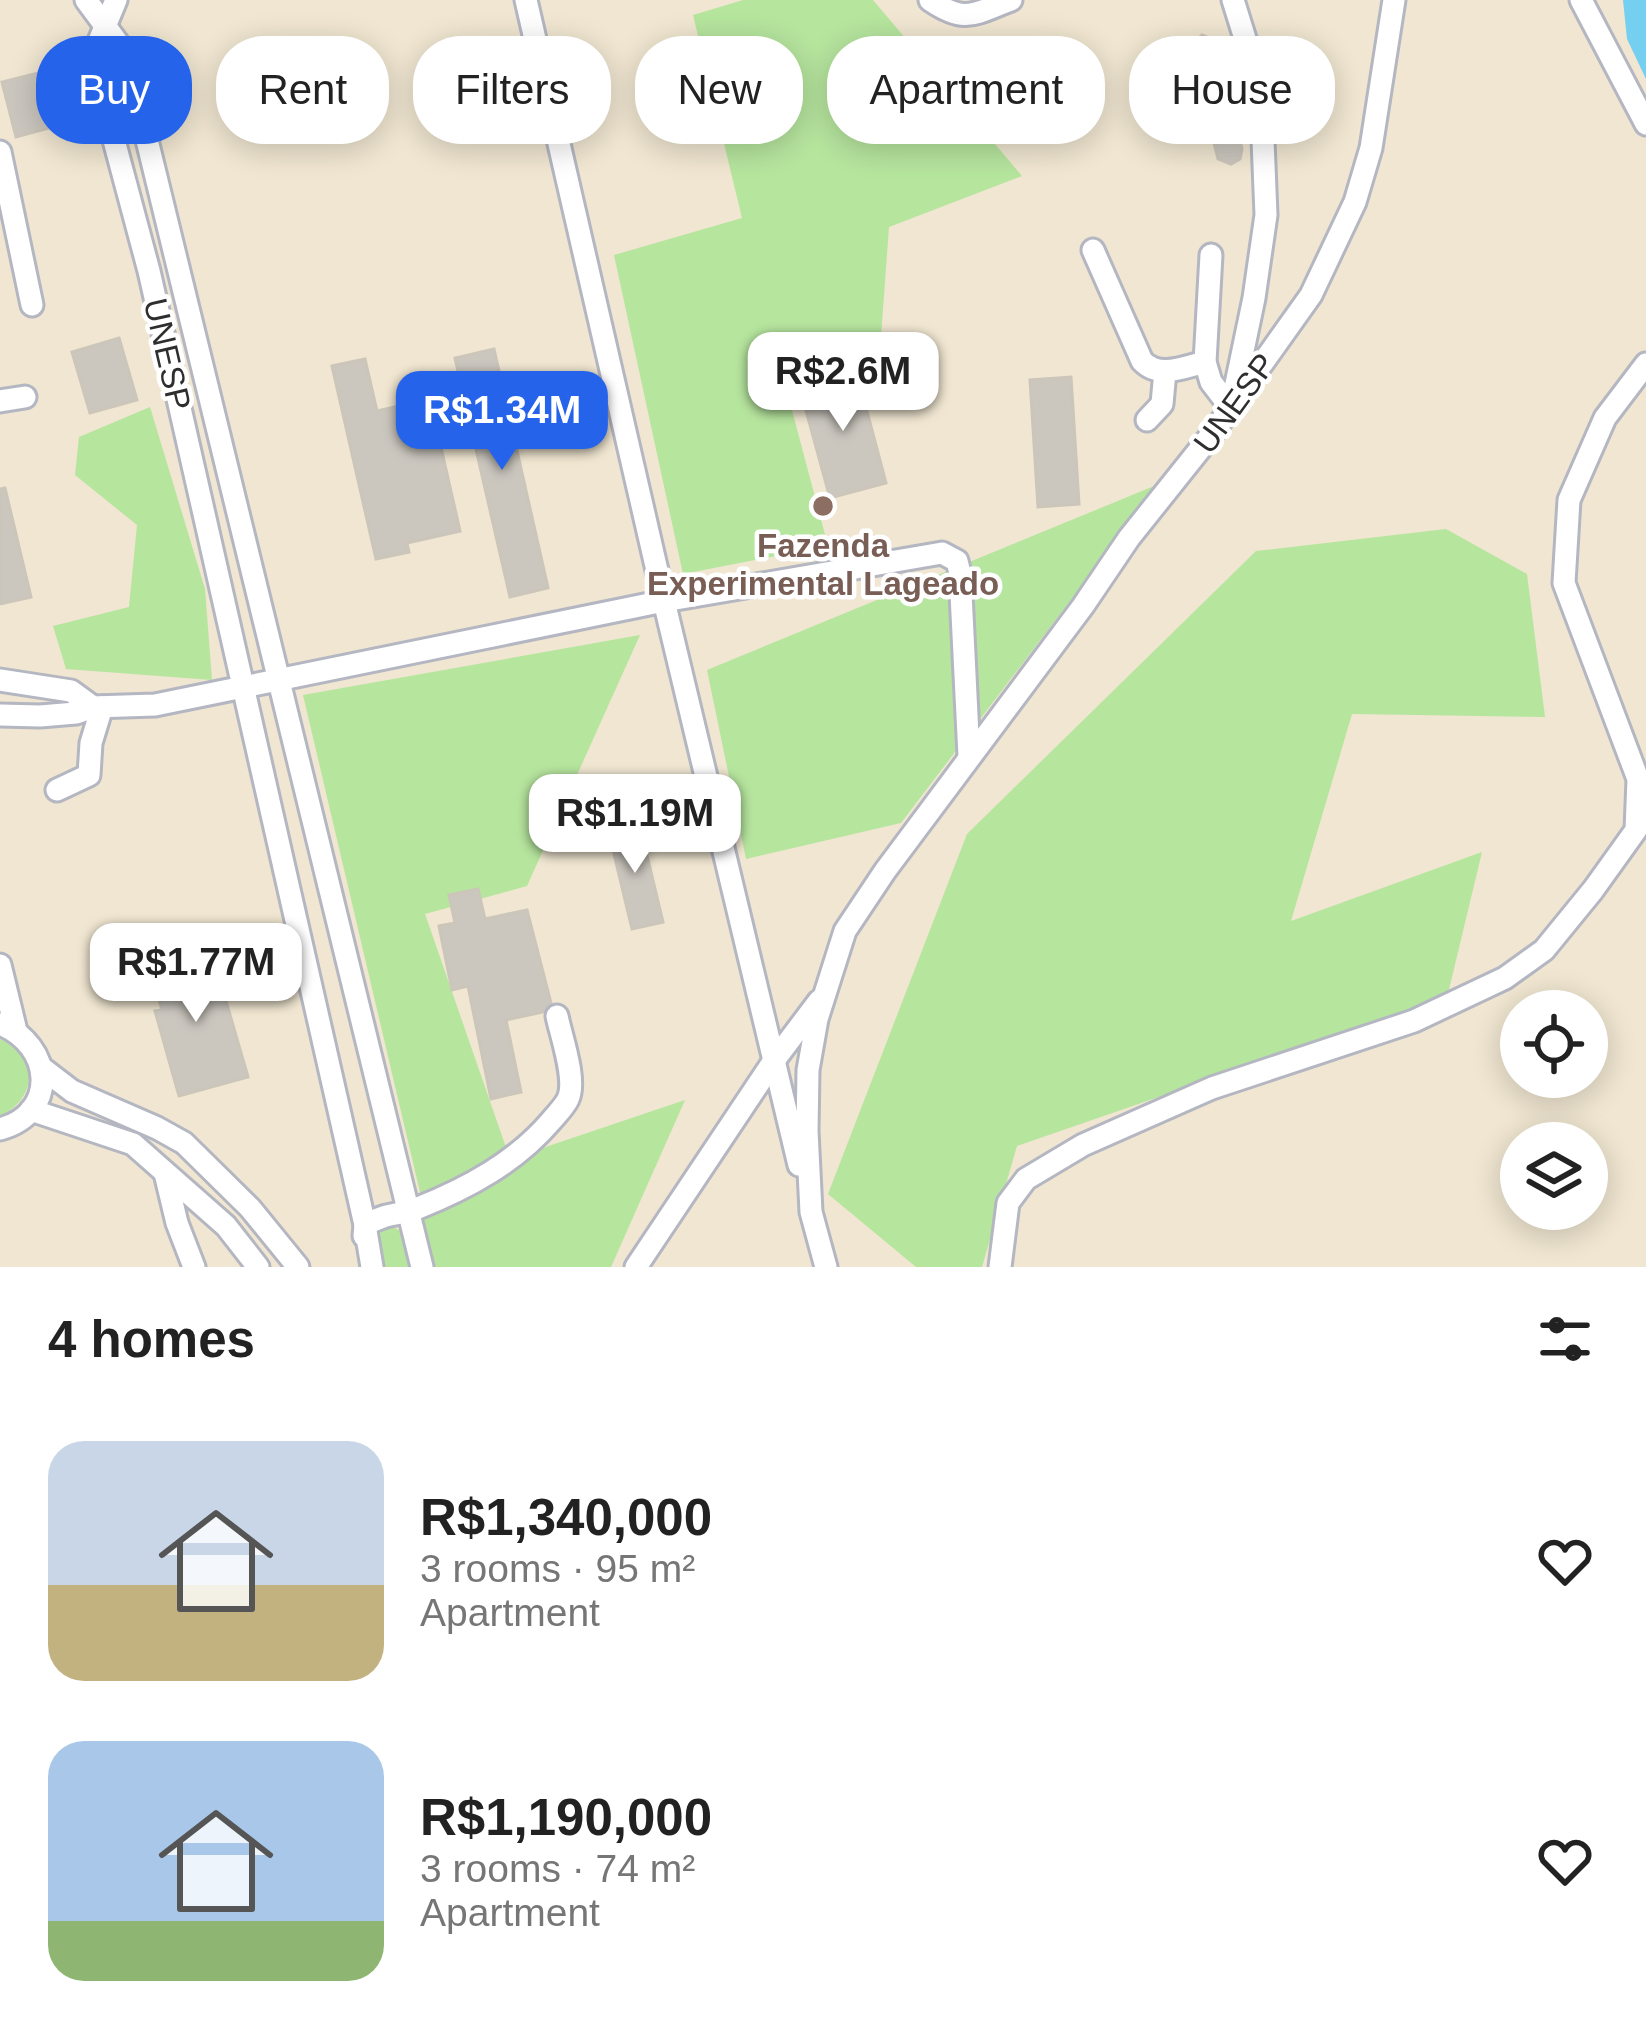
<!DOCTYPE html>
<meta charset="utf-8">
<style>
body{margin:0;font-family:Arial,sans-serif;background:#f6f6f6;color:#222;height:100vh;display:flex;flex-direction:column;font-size:45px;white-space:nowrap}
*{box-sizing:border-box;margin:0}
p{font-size:39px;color:#767676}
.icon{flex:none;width:66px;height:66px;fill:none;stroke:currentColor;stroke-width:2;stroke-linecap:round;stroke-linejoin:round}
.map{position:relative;height:1267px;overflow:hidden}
.sheet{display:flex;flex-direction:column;background:#fff;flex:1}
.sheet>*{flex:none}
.hud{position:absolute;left:36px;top:36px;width:1575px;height:108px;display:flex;gap:24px}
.fabs{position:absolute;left:1500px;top:990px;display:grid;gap:24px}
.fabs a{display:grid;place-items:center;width:108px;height:108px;border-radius:50%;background:#fff;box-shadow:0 6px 30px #0003;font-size:60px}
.price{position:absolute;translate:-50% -102px;padding:0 27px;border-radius:24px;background:#fff;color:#222;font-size:39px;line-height:78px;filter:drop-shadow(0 3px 6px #0008)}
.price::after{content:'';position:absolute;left:50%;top:72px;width:36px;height:27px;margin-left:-18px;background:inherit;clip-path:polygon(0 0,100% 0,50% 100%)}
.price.active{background:#2563eb;color:#fff}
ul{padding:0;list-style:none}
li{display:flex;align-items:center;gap:36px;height:300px;padding:0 48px}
li span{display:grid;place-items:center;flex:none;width:336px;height:240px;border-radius:36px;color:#555}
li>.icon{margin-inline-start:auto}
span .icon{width:144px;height:144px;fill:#fffc;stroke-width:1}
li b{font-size:51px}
h2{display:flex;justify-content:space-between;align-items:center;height:144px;padding:0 48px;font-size:51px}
.tag{padding:0 42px;border-radius:48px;background:#fff;box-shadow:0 6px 30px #0003;font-size:42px;line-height:108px}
.tag.active{background:#2563eb;color:#fff}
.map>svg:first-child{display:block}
.education{fill:#f0e6d1;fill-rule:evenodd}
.green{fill:#b6e59e}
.water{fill:#75cff0}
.building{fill:#cbc7bf;stroke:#cbc5ba;stroke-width:3}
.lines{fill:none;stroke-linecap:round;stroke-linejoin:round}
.minor-casing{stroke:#b4b7c1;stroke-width:27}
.minor{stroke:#fff;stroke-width:21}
.education-dot{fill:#8d6e63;stroke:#fff;stroke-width:4.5}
.labels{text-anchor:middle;stroke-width:9;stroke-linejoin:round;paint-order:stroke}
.street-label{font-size:33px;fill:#2e2e2e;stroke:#fff}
.education-label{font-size:33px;font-weight:bold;fill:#785e54;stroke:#fff}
</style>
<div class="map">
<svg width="1646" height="1267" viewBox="0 0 1646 1267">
<rect width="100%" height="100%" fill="#efe9e1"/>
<path class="education" d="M0,0h1646v1267h-1646zM1521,1011h66v66h-66zM1521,1143h66v66h-66z"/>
<g class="green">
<path d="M743,0h130l149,176 -133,51 -9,123 -100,15 48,181 -145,28 -69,-319 128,-37 -49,-203z"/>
<path d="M150,407l55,182 7,91 -146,-11 -13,-43 76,-19 8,-82 -62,-50 4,-38z"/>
<path d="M1159,484l-258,339 -155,36 -39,-189z"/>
<path d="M1446,529l81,45 18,143 -193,-3 -61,207 191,-69 -36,150 -192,62 -237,82 -35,121h-66l-88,-73 139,-360 289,-283z"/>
<path d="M640,635l-113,251 -102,28 85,245 175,-59 -74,167h-183l-5,-62 -120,-510z"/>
<path d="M0,1039c39,17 38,59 0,77z"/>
<path d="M389,1226c20,4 20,24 24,41h-33l-6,-30 4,-6z"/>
</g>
<path class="water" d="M1623,0h23v79l-19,-40z"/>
<g class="building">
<path d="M1202,35l14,6 26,108 -2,10 -9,5 -13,-5 -11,-44 -12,-5 -4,-8 2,-9 8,-8 -9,-40z"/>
<path d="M50,70l14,54 -48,13 -14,-55z"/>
<path d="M119,338l18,62 -47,13 -18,-61z"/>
<path d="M494,349l54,239 -38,9 -55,-239z"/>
<path d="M365,359l12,52 53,-12 30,132 -53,12 2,9 -33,7 -44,-193z"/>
<path d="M856,370l30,113 -56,15 -31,-113z"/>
<path d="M1071,377l8,127 -41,3 -8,-127z"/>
<path d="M5,488l26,109 -31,7v-115z"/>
<path d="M639,822l24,100 -31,7 -24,-100z"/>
<path d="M478,889l7,30 42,-9 24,93 -8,9 -37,8 15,72 -30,7 -23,-113 -16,4 -13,-64 16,-3 -6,-28z"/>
<path d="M205,950l13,46 6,-2 24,83 -69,19 -24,-85 7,-1 -12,-44z"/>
</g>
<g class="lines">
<g class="minor-casing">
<g id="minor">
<path d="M86,0l40,54 296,1213"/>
<path d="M116,0l-24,58 57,213 216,954 7,42"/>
<path d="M526,0l138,601 135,564"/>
<path d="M930,0c35,24 44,14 81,0"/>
<path d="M1581,0l65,124"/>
<path d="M0,152l32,153"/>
<path d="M1093,250l49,111c17,18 42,6 63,1"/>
<path d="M1211,255l-6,107 6,20 20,26 23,-110 12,-83 -5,-125 -28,-90"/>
<path d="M0,401l25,-4"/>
<path d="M1147,420l15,-16 3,-33"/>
<path d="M0,680l71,11 22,16"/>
<path d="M0,715l40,1 36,-3 17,-6 62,-2 509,-104 278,-48 15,8 3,12 9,183"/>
<path d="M57,790l32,-15 2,-32 11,-36"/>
<path d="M0,965l16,66"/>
<path d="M0,1024c53,21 59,89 0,105"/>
<path d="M42,1068l30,23 85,37 27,15 66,65 48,59"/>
<path d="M31,1110l102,34 93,82 32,41"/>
<path d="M165,1173l12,50 17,44"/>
<path d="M364,1236l1,-11c23,-13 33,-9 53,-17 50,-20 98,-46 133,-87 5,-6 14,-15 17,-22 9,-19 -7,-63 -11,-83"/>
<path d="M636,1267l137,-205 46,-61"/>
<path d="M826,1267l-15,-55 -4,-81 1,-61 9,-51 28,-88 40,-60 198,-265 46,-68 83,-104 99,-139 44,-93 16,-54 23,-148"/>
<path d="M1000,1267l8,-64 18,-24 57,-34 129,-57 202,-67 91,-43 39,-28 49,-60 43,-60 2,-51 -74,-196 5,-83 36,-82 41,-54"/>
</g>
</g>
<use href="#minor" class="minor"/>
</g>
<circle class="education-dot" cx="823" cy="506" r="12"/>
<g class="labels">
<g class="street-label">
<text transform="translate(168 354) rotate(77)" y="12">UNESP</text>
<text transform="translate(1234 403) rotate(-54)" y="12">UNESP</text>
</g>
<g class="education-label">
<text x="823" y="557">Fazenda<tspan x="823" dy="38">Experimental Lageado</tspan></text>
</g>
</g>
</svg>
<div class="fabs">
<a><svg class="icon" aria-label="locate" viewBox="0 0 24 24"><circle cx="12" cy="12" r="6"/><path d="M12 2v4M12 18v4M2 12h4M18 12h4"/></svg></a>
<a><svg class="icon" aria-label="layers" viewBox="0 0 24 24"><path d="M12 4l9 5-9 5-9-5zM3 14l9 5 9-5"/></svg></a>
</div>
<b class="price" style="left:843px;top:434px">R$2.6M</b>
<b class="price active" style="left:502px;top:473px">R$1.34M</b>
<b class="price" style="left:635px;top:876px">R$1.19M</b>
<b class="price" style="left:196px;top:1025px">R$1.77M</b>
<div class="hud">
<a class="tag active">Buy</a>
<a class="tag">Rent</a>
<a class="tag">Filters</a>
<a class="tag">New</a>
<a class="tag">Apartment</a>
<a class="tag">House</a>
</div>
</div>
<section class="sheet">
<h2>4 homes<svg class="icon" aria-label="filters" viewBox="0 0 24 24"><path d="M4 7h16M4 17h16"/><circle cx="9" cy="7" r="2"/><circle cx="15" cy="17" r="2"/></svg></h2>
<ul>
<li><span style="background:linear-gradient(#c9d6e8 60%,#c2b280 0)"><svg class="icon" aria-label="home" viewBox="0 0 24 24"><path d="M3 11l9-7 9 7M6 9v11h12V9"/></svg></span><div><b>R$1,340,000</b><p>3 rooms · 95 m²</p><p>Apartment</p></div><svg class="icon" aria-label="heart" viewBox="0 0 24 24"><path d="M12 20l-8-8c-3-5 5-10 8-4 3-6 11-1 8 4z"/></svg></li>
<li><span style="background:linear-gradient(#a9c7e8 75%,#8fb573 0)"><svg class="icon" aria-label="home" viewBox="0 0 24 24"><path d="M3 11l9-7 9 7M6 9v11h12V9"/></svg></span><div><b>R$1,190,000</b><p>3 rooms · 74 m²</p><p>Apartment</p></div><svg class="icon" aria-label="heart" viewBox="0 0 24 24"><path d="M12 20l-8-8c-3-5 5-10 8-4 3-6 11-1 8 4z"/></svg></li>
</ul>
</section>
